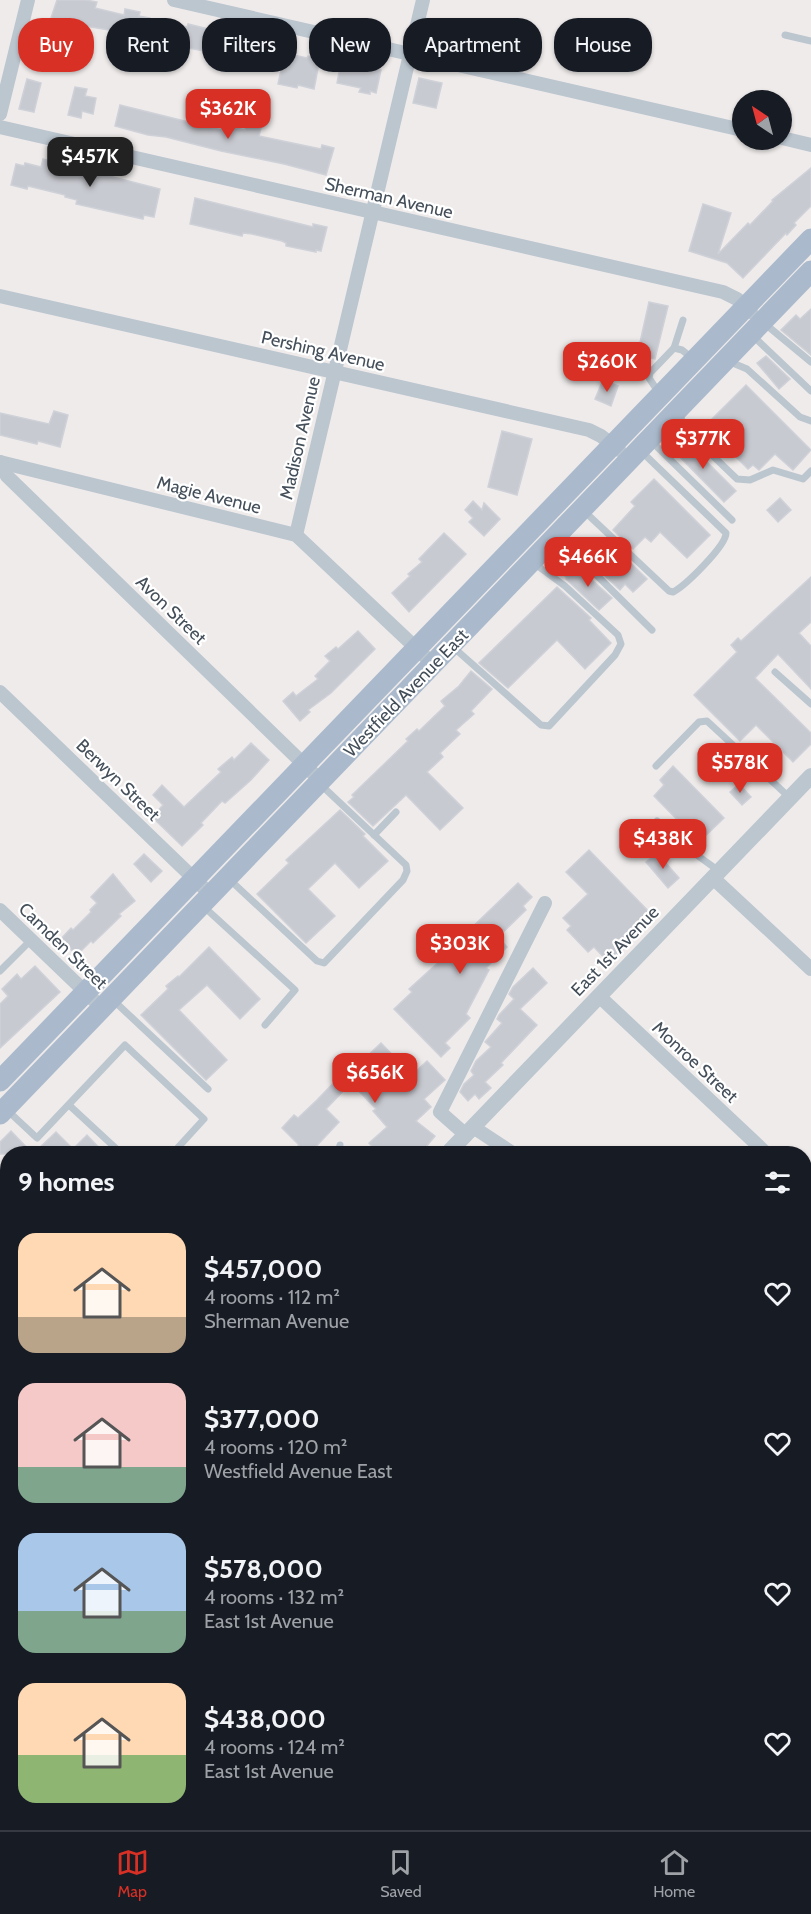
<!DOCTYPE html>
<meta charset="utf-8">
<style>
body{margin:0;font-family:Cabin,sans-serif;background:#242831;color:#f1f3f6;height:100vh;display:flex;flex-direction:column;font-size:22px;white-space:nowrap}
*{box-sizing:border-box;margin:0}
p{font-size:20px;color:#9ea1a6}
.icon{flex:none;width:33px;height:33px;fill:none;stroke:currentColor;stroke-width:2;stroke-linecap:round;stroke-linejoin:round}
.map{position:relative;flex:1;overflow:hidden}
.details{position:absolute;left:0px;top:1146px;width:812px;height:684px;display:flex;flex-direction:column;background:#171b24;border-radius:24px 24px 0 0;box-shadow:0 2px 4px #0004}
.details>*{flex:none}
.top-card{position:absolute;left:18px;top:18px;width:776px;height:54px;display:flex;gap:12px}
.needle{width:39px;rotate:324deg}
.buttons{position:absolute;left:732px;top:90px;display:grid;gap:12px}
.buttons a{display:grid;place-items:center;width:60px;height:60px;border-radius:50%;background:#171b24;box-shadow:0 2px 4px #0004;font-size:30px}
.price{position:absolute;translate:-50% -51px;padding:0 14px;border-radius:12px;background:#d93025;color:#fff;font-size:20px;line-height:39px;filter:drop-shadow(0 2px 3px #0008)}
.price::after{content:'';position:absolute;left:50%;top:36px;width:18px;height:14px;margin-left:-9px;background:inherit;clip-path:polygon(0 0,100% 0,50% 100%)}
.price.active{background:#222;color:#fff}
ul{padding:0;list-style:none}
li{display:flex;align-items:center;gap:18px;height:150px;padding:0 18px}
li span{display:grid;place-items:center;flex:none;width:168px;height:120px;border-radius:18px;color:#555}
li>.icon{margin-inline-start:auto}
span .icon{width:72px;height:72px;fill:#fffc;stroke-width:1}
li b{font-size:26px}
h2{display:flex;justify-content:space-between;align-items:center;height:72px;padding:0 18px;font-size:26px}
.chip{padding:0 21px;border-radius:24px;background:#171b24;box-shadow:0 2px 4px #0004;font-size:21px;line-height:54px}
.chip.active{background:#d93025;color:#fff}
.tabs{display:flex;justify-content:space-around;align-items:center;height:84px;border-top:2px solid #363941;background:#171b24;font-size:16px;color:#9ea1a6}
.tabs a{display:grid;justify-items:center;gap:3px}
.tabs .active{color:#d93025}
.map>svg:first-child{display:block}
.building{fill:#c8cad1;stroke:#cfd1d8;stroke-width:1.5}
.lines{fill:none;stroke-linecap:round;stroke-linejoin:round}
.service{stroke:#bcc6cf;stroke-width:7}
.minor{stroke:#bcc6cf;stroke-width:14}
.tertiary{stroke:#bcc6cf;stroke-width:16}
.primary{stroke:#aabacc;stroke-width:21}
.labels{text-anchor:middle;stroke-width:4.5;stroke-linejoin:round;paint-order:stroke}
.street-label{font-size:18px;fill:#444f5a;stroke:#fff}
</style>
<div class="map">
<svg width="811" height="1830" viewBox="0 0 811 1830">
<rect width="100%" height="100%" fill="#efebeb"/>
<g class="building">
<path d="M57,0h29l11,2 -2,6 29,7 1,-6 15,3 -1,4 11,2 -7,30 -25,-6 2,-9 -11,-3 -42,-7 -2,5 -16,-4z"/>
<path d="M155,20l32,7 1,-3 37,9 -1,3 39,8 1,-3 13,3 -1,7 31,7 1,-2 12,2 -6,31 -16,-4 -1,3 -19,-4 4,-18 -104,-20 -2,7 -15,-3z"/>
<path d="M368,60l9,3 -1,6 5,1 -5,23 -6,-2v3l-11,-2 2,-4 -24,-5 4,-21 25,5z"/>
<path d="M419,78l23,5 -6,25 -23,-5z"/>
<path d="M27,79l14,4 -7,29 -15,-3z"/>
<path d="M75,87l12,2 -2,7 11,2 -3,16 -11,-3 -1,7 -13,-3z"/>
<path d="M120,105l105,26 1,-5 19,4 2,-10 15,4 -3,12 62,13 1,-4 12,3 -8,27 -42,-11 -63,-13 -55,-14 -18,-2 -33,-9z"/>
<path d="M43,159l117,30 -6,28 -10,-2 -1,4 -67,-15 1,-4 -12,-3v-2l-37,-9 -1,3 -16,-4 5,-21 8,2 1,-3 16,4z"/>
<path d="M811,168v38l-17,17 2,2 -9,10 -1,-2 -43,45 -16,-15 -38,-12 14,-47 28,9 -13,41 30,-31 2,2 23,-24 -1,-1z"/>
<path d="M195,198l118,29v-3l14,3 -6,24 -5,-1v2l-30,-6v-3l-4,-2 -30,-7 -9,-1 -1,3 -52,-12z"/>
<path d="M649,302l19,4 -13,53 -18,-3z"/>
<path d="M811,309v46l-30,-25 15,-15 4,4z"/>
<path d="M766,356l24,23 -11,10 -22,-26z"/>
<path d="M603,380l15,6 -7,20 -16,-7z"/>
<path d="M746,385l65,65 -18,20 -18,-16 -16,16 -6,-5 -5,4 -43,-43z"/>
<path d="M54,411l14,4 -8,32 -22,-6 -1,3 -37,-9v-22l49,11z"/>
<path d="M502,431l30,8 -15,56 -29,-8z"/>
<path d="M682,437l54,54 -12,11 -53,-54z"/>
<path d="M654,479l56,56 -23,23 -27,-26 -9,10 -6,-5 -12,12 -20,-19 22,-24 -4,-4z"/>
<path d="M780,498l11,12 -13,12 -11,-12z"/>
<path d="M473,501l9,9 2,-7 16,16 -16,17 -15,-14 4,-4 -8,-8z"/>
<path d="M444,533l22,21 -57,58 -17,-19 18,-17 -2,-2 14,-12 -3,-3z"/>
<path d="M606,539l41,40 -14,13 -8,-8 -5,6 -20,-19 7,-6 -14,-15z"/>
<path d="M575,565l37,33 -13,12 -33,-31 1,-1 -3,-3z"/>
<path d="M811,577v45l-12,11 12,13v43l-33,-35 -23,24 56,55v11l-18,18 -37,-37 -16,16 -46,-46 43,-43 -6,-7 7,-7 3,3z"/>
<path d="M557,587l34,31 -2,2 22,23 -26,26 -28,-29 -49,48 -29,-25z"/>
<path d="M358,631l17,18 -44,44 -23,17 2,2 -10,9 -17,-20 10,-9 3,4 22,-17 -3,-3 15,-15 -5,-5 11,-9 2,2z"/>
<path d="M471,671l21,18 -21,22 3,3 -18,16 4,4 -20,19 3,4 -16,15 36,36 -23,22 -34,-35 -33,31 -25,-24 6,-5 -2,-2 56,-54 -2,-2 11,-10 2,2 26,-25 -4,-5 18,-15z"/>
<path d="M251,743l18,17 -18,20 -26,23 -3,-2 -21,22 2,2 -21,21 -30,-29 11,-12 -10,-10 9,-10 22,22 37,-35 -3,-3 14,-12 2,3z"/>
<path d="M673,766l51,52 -25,24 -45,-46 10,-11 -4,-5z"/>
<path d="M739,784l12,13 -9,8 -12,-13z"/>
<path d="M340,810l25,24 -2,2 25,25 -29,27 -24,-25 -27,26 27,27 -29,27 -49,-49 32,-31 -3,-3z"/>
<path d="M589,850l66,68 -46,45 -15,-16 -6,5 -21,-22 4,-4 -8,-8 25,-24 -22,-22z"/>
<path d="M657,853l22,25 -11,10 -22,-26z"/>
<path d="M144,854l18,17 -11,11 -17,-18z"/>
<path d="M113,874l22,27 -16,13 2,2 -28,27 -2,-2 -14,14 -17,-15 11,-12 2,2 18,-18 -1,-2 7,-7 -6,-6z"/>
<path d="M518,883l14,14 -9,9 3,4 -28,27 9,10 -21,21 3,2 -23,44 4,4 -25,25 5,5 -9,9 -47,-48 18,-17 -3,-3 33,-30 -2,-2 22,-23 2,1z"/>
<path d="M209,947l51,52 -20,20 -33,-34 -28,25 48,50 -21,20 -65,-65 27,-26 -2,-3 12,-10 1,1z"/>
<path d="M35,966l25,26 -60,56v-44l8,-8 -6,-7 15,-15 4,5z"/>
<path d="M533,968l14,15 -27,26 17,16 -36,38 2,2 -18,17 6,6 -12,11 -4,-5 -7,7 -8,-9 4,-8 10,-9 -3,-4 5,-10 15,-14 -6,-5 17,-19 -5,-4 2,-4 15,-16 -5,-5 4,-7z"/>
<path d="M381,1043l31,32 15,-14 18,19 -21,19 7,8 -15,14 19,15 -15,18h-42l-9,-11 18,-16 -14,-16 3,-2 -25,-26 -25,26 13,13 -30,32h-20l10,-9 -17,-17 12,-13 4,3 19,-18 25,-26 -4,-5 14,-14 8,8z"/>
<path d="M11,1131l22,23h-33v-12z"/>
<path d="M56,1132l17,17 14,-14 18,19h-72z"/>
</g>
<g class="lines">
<g class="service">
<path d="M785,35l26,6"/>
<path d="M764,323l47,39"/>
<path d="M752,335l59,56"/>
<path d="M674,348l9,-28"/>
<path d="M728,361l19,8 53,48 11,4"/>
<path d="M659,393l-10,-15 1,-5 24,-25 8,2 10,8"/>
<path d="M679,414l9,18 49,47 13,1 23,-10 30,9 8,-8"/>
<path d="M650,440l82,80"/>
<path d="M584,511l85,80 4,1c12,-6 53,-46 53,-59l-84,-81"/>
<path d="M558,537l94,93"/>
<path d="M453,647l88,78 8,1 66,-71 6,-11 -3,-9 -53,-49 -30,-22"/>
<path d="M775,672l36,32"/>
<path d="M656,766l43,-44 8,-1 82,76"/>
<path d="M657,821l37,32 25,18"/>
<path d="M374,835l22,-23"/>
<path d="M229,879l88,82 7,2 79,-83 4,-9 -1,-6 -86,-81"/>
<path d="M203,906l92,84 -30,35"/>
<path d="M0,971l31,-31"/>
<path d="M113,1000l95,89"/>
<path d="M69,1105l53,49"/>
<path d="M7,1110l30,28 88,-93 79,74 -32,35"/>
<path d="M338,1154l2,-9"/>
<path d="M0,1222l8,7"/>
<path d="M0,1339l8,-7"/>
<path d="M0,1548l8,7"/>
</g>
<g class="minor">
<path d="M174,0l568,130"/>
<path d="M0,114l28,-114"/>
<path d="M0,127l723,165 14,7 14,13"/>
<path d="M782,138l29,7"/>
<path d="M0,296l589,134 12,6 18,14"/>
<path d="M0,462l296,73 137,129"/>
<path d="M0,462l7,14 314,305"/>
<path d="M296,535l127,-535"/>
<path d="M0,692l211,203"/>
<path d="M713,878l98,91"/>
<path d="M0,910l102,98"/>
<path d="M599,996l168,158"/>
<path d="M473,1127l41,27"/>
<path d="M466,1135l-26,-23 105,-209"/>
<path d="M804,1188l7,7"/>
<path d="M804,1216l7,-8"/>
<path d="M804,1346l7,5"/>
<path d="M804,1638l7,5"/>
<path d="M215,1830l7,-8"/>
</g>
<g class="tertiary">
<path d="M447,1154l364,-378"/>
<path d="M0,1624l8,-8"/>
<path d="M804,1625l7,-7"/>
<path d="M608,1830l8,-8"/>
</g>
<g class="primary">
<path d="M0,1081l811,-842"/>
<path d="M0,1114l811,-843"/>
</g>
</g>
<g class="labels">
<g class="street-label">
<text transform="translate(389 198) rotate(13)" y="6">Sherman Avenue</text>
<text transform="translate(323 351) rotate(13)" y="6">Pershing Avenue</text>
<text transform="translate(300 438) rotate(-77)" y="6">Madison Avenue</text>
<text transform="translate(209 495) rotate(14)" y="6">Magie Avenue</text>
<text transform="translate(171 610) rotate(44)" y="6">Avon Street</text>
<text transform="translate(406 693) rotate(-46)" y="6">Westfield Avenue East</text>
<text transform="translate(118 780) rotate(44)" y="6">Berwyn Street</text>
<text transform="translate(63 946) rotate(44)" y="6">Camden Street</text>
<text transform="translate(615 951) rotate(-46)" y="6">East 1st Avenue</text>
<text transform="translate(695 1062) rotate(43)" y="6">Monroe Street</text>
</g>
</g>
</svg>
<div class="buttons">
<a><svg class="needle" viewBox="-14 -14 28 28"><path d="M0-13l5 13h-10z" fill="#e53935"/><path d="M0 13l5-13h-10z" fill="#9ea1a6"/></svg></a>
</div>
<b class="price" style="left:228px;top:140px">$362K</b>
<b class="price active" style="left:90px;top:188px">$457K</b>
<b class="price" style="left:607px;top:393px">$260K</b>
<b class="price" style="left:703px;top:470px">$377K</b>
<b class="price" style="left:588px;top:588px">$466K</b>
<b class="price" style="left:740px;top:794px">$578K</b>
<b class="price" style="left:663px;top:870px">$438K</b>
<b class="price" style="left:460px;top:975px">$303K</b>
<b class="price" style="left:375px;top:1104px">$656K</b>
<div class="top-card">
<a class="chip active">Buy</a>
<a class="chip">Rent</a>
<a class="chip">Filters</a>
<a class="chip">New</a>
<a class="chip">Apartment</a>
<a class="chip">House</a>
</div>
<section class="details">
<h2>9 homes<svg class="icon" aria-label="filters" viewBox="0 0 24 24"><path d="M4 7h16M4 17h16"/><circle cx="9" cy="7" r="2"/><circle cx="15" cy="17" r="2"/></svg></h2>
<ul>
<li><span style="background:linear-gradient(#ffd9b3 70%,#b9a48a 0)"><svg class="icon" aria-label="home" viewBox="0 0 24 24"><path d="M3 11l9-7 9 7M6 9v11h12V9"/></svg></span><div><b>$457,000</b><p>4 rooms · 112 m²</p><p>Sherman Avenue</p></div><svg class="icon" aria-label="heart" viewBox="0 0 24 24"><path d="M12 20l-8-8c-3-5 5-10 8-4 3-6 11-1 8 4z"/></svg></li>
<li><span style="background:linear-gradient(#f6c9c9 70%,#7fa58c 0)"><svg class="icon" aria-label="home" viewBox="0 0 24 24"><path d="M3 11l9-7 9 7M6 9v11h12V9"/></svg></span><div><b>$377,000</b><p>4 rooms · 120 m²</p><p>Westfield Avenue East</p></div><svg class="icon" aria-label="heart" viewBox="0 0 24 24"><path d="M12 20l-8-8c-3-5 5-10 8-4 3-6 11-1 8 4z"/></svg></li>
<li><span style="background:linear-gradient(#a9c7e8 65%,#7fa58c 0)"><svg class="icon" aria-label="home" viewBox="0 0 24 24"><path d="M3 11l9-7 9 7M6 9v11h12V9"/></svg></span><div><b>$578,000</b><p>4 rooms · 132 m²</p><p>East 1st Avenue</p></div><svg class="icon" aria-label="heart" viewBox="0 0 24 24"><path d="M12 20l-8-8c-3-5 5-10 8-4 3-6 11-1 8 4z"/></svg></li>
<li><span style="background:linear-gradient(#ffd9b3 60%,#8fb573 0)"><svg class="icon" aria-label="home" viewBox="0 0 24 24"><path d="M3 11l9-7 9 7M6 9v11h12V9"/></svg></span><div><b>$438,000</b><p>4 rooms · 124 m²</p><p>East 1st Avenue</p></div><svg class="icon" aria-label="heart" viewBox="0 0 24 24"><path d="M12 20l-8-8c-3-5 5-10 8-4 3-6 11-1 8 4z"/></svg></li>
</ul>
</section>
</div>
<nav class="tabs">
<a class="active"><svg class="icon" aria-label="map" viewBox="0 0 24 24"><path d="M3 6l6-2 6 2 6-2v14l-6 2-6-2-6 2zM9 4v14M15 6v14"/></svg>Map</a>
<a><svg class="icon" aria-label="saved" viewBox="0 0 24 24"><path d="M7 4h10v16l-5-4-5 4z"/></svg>Saved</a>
<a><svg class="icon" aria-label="home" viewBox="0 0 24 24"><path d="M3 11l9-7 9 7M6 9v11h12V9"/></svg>Home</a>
</nav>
